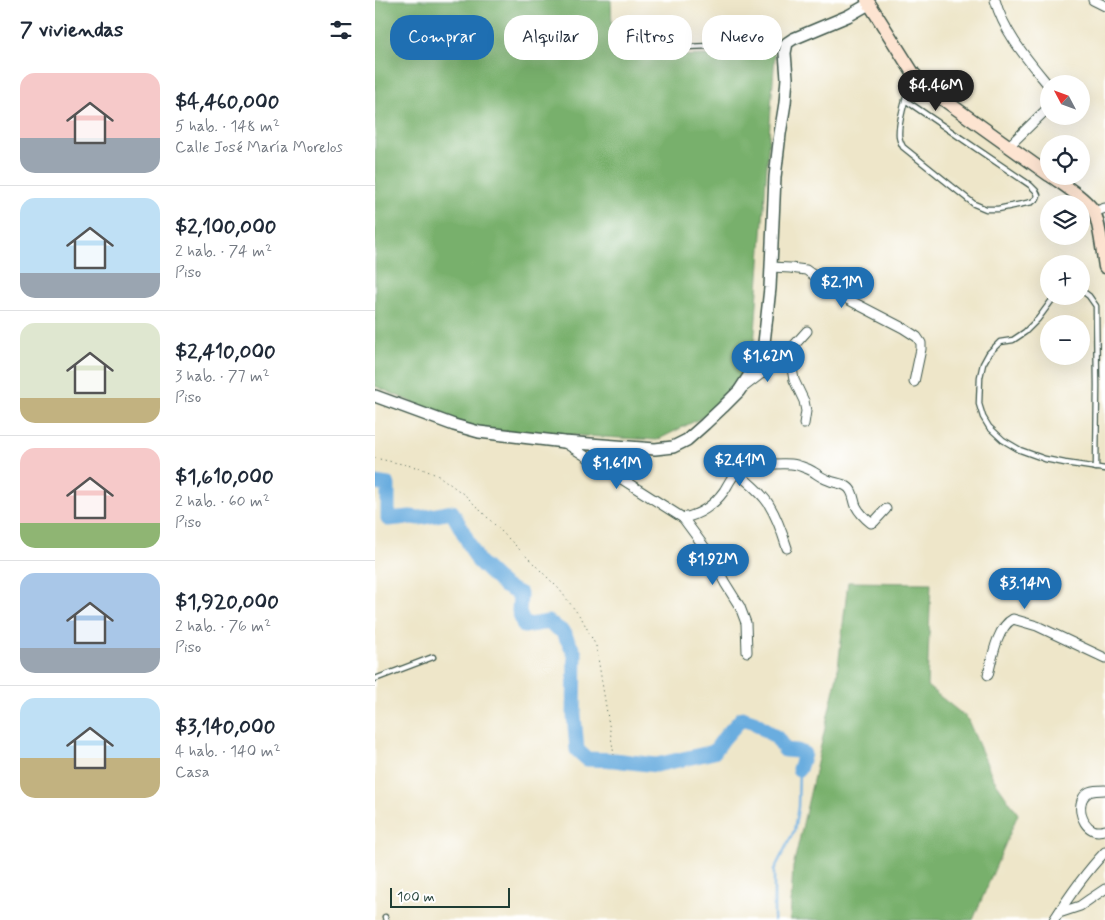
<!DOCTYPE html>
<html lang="es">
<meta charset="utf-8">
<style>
body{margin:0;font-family:Mynerve,sans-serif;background:#f6f6f7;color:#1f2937;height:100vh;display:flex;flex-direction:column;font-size:19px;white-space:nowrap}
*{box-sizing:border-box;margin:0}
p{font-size:16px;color:#747a83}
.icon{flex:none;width:28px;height:28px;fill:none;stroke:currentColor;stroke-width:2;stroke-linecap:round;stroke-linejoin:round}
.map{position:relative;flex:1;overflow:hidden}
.drawer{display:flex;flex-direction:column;background:#fff;width:375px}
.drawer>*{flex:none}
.top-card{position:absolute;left:15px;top:15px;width:475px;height:45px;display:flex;gap:10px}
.needle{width:32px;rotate:311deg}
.controls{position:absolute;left:665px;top:75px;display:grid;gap:10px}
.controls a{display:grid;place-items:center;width:50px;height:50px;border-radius:50%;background:#fff;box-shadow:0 5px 20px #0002;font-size:25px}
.scale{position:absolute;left:15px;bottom:12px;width:120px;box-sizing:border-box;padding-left:5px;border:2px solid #1f3d34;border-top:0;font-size:14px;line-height:18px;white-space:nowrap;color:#1f3d34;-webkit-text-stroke:4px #fff;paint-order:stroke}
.price{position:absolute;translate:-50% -42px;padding:0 11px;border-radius:18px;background:#1f6fb2;color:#fff;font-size:16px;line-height:32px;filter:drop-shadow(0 1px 2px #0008)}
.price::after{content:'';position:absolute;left:50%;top:30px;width:15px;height:11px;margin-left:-8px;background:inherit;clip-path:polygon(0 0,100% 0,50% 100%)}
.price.current{background:#222;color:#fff}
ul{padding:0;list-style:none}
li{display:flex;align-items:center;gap:15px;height:125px;padding:0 20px}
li+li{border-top:1px solid #e0e1e3}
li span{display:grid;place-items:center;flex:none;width:140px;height:100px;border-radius:15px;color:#555}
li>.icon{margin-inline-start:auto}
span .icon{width:60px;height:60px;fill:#fffc;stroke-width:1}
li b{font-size:21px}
h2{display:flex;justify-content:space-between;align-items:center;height:60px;padding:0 20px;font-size:21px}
.tag{padding:0 18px;border-radius:20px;background:#fff;box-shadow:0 5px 20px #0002;font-size:18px;line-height:45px}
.tag.current{background:#1f6fb2;color:#fff}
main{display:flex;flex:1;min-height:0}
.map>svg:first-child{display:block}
.forest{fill:#78b06c;stroke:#4c7650}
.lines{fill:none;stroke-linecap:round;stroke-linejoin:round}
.stream{stroke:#6baddf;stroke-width:2.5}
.river{stroke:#6baddf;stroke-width:15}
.service-casing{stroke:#3e564a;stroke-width:7}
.minor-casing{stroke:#3e564a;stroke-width:11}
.tertiary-casing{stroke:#3e564a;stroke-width:14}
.secondary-casing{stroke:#3e564a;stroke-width:15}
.path{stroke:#3e564a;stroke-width:1;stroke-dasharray:1 4;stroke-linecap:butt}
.service{stroke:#fff;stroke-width:4.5}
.minor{stroke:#fff;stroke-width:9}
.tertiary{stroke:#fff;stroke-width:11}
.secondary{stroke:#fde4d1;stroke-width:12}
</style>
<main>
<section class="drawer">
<h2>7 viviendas<svg class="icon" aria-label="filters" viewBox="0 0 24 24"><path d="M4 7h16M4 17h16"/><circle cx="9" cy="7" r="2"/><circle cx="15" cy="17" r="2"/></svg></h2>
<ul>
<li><span style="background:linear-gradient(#f6c9c9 65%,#9aa5b1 0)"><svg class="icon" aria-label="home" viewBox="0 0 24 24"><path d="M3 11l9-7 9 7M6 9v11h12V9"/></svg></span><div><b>$4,460,000</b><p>5 hab. · 148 m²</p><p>Calle José María Morelos</p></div></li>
<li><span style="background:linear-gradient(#bfe0f5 75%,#9aa5b1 0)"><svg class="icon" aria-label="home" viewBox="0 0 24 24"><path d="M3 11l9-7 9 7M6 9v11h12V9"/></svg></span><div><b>$2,100,000</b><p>2 hab. · 74 m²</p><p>Piso</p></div></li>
<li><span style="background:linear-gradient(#dfe7d0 75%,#c2b280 0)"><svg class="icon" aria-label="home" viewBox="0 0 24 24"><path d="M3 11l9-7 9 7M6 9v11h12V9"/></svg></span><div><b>$2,410,000</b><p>3 hab. · 77 m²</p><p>Piso</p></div></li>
<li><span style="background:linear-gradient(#f6c9c9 75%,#8fb573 0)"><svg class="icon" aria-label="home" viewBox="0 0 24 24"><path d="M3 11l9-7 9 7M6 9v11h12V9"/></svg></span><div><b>$1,610,000</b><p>2 hab. · 60 m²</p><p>Piso</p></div></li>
<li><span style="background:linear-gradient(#a9c7e8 75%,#9aa5b1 0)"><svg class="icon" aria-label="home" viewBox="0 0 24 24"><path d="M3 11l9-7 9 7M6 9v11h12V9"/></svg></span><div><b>$1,920,000</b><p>2 hab. · 76 m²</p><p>Piso</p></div></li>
<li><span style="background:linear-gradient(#bfe0f5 60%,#c2b280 0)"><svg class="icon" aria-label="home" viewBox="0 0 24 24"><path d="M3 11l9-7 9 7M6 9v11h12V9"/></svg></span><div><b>$3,140,000</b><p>4 hab. · 140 m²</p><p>Casa</p></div></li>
</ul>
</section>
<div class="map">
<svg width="730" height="920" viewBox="0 0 730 920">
<rect width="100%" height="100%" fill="#fff"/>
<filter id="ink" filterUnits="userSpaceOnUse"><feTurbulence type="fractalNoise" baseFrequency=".02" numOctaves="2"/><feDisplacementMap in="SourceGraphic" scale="10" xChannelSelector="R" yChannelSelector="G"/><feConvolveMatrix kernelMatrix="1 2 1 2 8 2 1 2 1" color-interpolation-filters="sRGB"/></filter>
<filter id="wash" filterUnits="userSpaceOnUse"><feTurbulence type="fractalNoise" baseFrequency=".0096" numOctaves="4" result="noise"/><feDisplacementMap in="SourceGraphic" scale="20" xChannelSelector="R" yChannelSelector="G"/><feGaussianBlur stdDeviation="1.12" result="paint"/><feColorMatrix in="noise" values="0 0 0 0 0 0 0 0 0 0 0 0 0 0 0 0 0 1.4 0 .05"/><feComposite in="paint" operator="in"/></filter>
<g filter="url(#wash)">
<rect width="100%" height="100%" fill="#eee6c9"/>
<g class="forest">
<path d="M0,0h236l2,58 162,-5 -22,307 -42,53 -54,27 -182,-10 -100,-44z"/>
<path d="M473,582l83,1 -4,103 40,32 26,60 25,36 -45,106h-183l3,-53 44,-191z"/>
</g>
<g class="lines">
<path class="stream" d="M399,920v-50l20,-39 4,-24 1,-38"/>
<path class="river" d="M0,483l13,2v34l22,-2 10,1 32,-6 10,18 16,31 26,25 16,8 -1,17 5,15 24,-4 15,10 12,22 -1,61 3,35 10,9 27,1 42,5 58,-13 10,-14 18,-20 12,4 23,16 8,12 12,1 7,3 -5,15"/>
</g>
</g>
<g filter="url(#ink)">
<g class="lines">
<g class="service-casing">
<g id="service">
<path d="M258,49l154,-6"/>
<path d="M530,100l125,85 6,6 2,4 -1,3 -5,4 -34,7h-12l-12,-5 -71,-57c-2,-4 -4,-7 -4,-12 -1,-15 9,-45 14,-60"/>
<path d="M706,290l8,6 7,10 1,80 -1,82"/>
<path d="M680,296l-17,23 -13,13 -12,8 -13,2 -11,11 -6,11 -3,13 -1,27 4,13 6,10 14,13 17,10 25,9 20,4 40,6"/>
<path d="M0,679l58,-22"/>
<path d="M10,917l1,3"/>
</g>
</g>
<g class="minor-casing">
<g id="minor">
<path d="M620,0c9,33 33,60 54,86"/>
<path d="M718,0l12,6"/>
<path d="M634,146l40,-39"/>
<path d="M719,212l11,-4"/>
<path d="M396,267l19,1 16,2 43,30 54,28 14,9 4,6v6l-7,33"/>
<path d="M414,351l5,29 10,21 2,10 -2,13"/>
<path d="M369,387l17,-13 20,-23 4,-2 4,2 18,-20"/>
<path d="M190,443l118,75 28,38 14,27 15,24 6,16 1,29"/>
<path d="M362,472c10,10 23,19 31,31 9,14 14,29 19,45"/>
<path d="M308,518c16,-3 31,-13 41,-27 4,-6 7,-14 13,-19 10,-7 48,-10 60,-7 5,2 10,3 15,6 5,3 10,7 16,9 6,3 13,3 18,6 8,4 7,13 10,20 3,6 10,13 15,17l3,-1 12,-13"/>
<path d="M613,675c4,-16 9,-48 25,-56l24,7 68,32"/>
<path d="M730,790c-6,0 -11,0 -16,2 -14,8 -9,32 4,38 4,2 8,1 12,0"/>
<path d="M684,913l21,-7 10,-7 15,-10"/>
<path d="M679,920c15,-24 32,-48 51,-68"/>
</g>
</g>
<g class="tertiary-casing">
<path id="tertiary" d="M0,396l79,29 25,7 85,10 91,7 18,-2 14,-7 18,-16 18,-17 16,-16 19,-29 6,-19 6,-55 5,-111 5,-43 5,-31 2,-25 -2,-25 2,-10 6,-4 55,-23 21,-12"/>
</g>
<g class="secondary-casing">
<g id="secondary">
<path d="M492,0l46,73 13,14 123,88"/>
<path d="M676,176c14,10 31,20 42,34 6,8 10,45 12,57"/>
</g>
</g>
<path class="path" d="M0,458l45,10 19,8 27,20 93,93 23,30 14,27 18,109"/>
<use href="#service" class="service"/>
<use href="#minor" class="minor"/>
<use href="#tertiary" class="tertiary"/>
<use href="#secondary" class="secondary"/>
</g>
</g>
</svg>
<div class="controls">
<a><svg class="needle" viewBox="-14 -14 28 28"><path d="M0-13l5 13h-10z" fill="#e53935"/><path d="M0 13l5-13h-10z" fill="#747a83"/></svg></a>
<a><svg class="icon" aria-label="locate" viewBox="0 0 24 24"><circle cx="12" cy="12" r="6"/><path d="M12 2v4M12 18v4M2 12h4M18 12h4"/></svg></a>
<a><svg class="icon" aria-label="layers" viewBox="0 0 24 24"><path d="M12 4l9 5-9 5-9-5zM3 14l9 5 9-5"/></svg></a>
<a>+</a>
<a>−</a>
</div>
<div class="scale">100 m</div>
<b class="price current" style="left:561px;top:112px">$4.46M</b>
<b class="price" style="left:467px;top:309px">$2.1M</b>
<b class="price" style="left:393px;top:383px">$1.62M</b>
<b class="price" style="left:365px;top:487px">$2.41M</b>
<b class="price" style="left:242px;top:490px">$1.61M</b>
<b class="price" style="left:338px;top:586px">$1.92M</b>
<b class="price" style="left:650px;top:610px">$3.14M</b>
<div class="top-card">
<a class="tag current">Comprar</a>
<a class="tag">Alquilar</a>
<a class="tag">Filtros</a>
<a class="tag">Nuevo</a>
</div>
</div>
</main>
